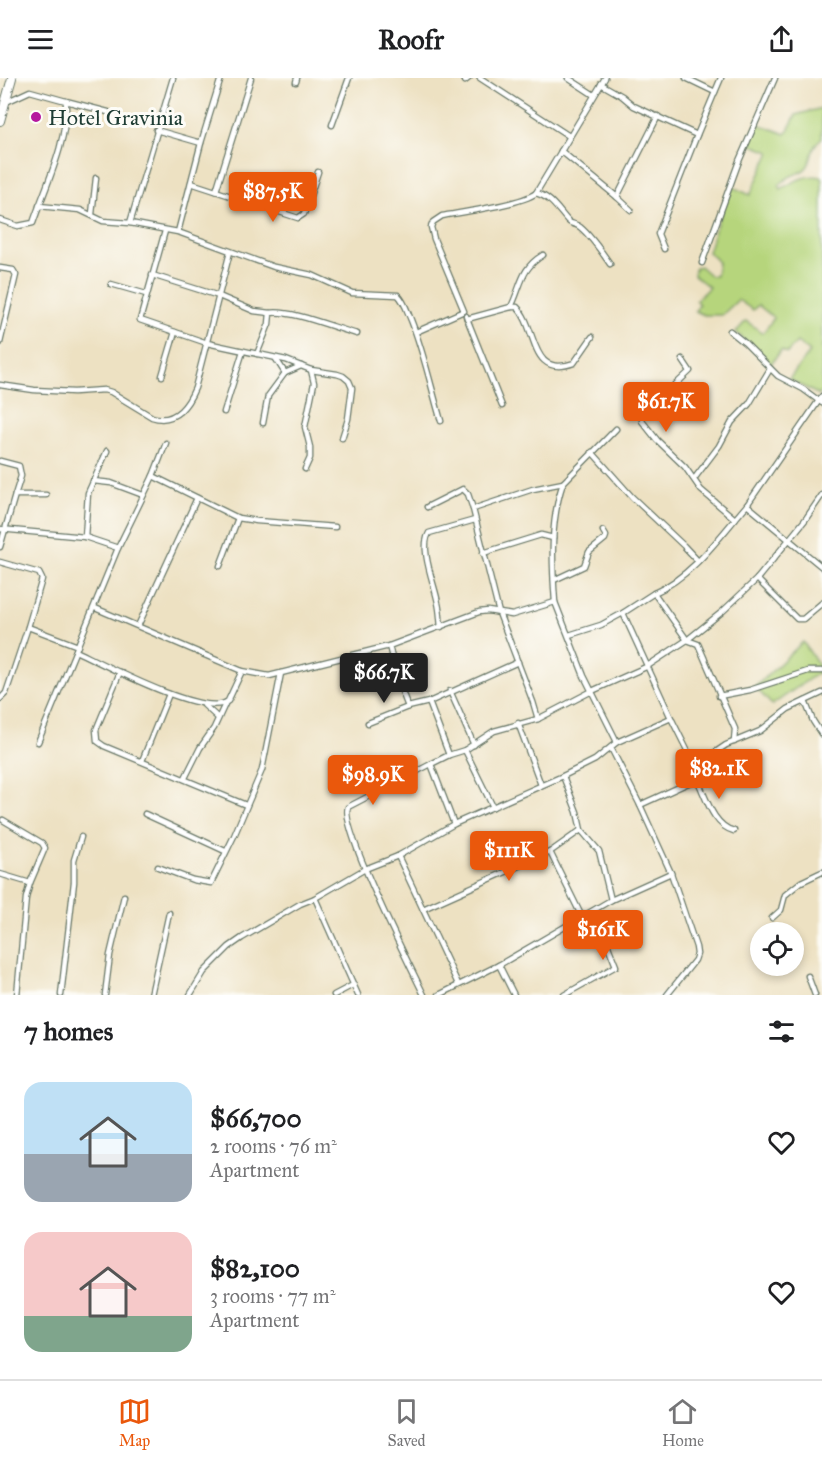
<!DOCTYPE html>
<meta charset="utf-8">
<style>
body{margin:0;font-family:"IM FELL Great Primer",serif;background:#f6f6f6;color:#202124;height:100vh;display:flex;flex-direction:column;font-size:22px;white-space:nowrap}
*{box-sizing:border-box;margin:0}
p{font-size:20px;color:#757577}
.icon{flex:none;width:33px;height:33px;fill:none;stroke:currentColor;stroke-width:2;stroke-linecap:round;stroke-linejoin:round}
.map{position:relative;height:917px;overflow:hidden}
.sheet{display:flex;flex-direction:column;background:#fff;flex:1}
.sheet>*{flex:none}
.buttons{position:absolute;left:750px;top:844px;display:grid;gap:12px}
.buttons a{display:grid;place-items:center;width:54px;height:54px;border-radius:50%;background:#fff;box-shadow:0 3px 9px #0003;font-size:30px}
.price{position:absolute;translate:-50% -51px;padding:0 14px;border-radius:6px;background:#ea580c;color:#fff;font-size:20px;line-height:39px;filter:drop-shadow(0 2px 3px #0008)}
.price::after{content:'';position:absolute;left:50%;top:36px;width:18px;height:14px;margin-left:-9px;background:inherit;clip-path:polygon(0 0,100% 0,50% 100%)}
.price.active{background:#222;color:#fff}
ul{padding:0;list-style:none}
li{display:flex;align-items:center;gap:18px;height:150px;padding:0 24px}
li span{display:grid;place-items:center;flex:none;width:168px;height:120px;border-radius:18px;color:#555}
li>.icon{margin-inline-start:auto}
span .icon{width:72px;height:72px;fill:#fffc;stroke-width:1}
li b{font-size:26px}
h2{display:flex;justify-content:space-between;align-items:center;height:72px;padding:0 24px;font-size:26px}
header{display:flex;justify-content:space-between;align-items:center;height:78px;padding:0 24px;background:#fff;font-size:27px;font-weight:800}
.menu{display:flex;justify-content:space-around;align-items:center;height:84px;border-top:2px solid #e0e0e0;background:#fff;font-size:16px;color:#757577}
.menu a{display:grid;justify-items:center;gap:3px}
.menu .active{color:#ea580c}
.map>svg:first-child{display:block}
.green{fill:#b6d57c;stroke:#6a8958;stroke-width:1.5}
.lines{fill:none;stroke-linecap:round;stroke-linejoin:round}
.street-casing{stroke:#677666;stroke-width:7}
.highway-casing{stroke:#677666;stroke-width:10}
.street{stroke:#fff;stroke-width:4.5}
.highway{stroke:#fff;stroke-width:8}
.poi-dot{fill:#b5179e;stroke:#fdfcf7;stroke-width:2}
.labels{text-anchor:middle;stroke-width:6;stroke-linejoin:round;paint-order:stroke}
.poi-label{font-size:22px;fill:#1f3d34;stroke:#fdfcf7;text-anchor:start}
</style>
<header><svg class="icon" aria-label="menu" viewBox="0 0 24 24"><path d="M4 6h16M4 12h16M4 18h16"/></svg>Roofr<svg class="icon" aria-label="share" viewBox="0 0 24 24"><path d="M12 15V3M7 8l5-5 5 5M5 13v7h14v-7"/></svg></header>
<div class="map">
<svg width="822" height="917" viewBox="0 0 822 917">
<rect width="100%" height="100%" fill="#fdfcf7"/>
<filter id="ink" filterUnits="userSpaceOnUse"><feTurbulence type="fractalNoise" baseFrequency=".0167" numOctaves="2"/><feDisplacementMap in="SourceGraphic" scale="12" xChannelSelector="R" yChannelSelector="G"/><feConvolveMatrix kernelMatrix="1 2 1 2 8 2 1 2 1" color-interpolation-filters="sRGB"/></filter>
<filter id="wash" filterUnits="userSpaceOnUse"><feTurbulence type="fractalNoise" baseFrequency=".008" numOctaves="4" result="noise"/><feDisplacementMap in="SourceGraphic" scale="24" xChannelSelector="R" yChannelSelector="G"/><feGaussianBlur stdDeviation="1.35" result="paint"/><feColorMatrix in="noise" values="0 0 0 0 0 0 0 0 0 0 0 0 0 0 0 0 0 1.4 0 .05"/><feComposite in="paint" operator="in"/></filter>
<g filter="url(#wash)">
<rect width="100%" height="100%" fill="#ede1c2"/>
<g class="green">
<path d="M822,30v30c-12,8 -8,19 -15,29 -5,6 -10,6 -16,9 -4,2 -8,6 -12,9l2,4c14,-8 24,-15 41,-12v214l-3,4 -30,-16 21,-27 -13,-10 -10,11 -6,-3 -11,15 -34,-33 10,-11 17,12 11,-15 -16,-13 -5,5 -15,-10 -16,15h-18l-9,-4 4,-6 -3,-5 13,-13 -15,-12 1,-7 5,-2 11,10h5l2,-14 -10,-10 11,-35 14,-30 17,8 20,-43 -21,-8 9,-20 28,10 10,-19z"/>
<path d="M803,564l19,28 -50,35 -17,-18z"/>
</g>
</g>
<g filter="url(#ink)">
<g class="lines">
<g class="street-casing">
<g id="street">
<path d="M221,0l-20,65 -23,89 96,35 38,8 40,18 46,2c7,7 9,16 13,25 13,33 20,67 30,101"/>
<path d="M480,0l89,58"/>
<path d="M568,0l26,17"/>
<path d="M686,0l29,14 6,-14"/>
<path d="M465,3l4,-3"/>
<path d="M296,4l1,-4"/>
<path d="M601,6l21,12 12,10 63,29 -39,99 6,15"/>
<path d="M66,23l42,11"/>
<path d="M332,47l17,-47"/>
<path d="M156,52l45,13"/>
<path d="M697,57l18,-43"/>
<path d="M561,73l56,46"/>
<path d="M191,105l107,35 6,-4 14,-42"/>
<path d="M216,113l35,-113"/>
<path d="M536,115c15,4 22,17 32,28 4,4 7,2 12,6 12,10 21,24 30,37"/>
<path d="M39,128l41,4 23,11 27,2 48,9"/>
<path d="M261,129l5,-18"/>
<path d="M631,132l-14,-13 41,-81"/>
<path d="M92,136l4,-36"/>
<path d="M0,142l18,6 15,-3c13,-38 35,-81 33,-122l-36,-10 -24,11"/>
<path d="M130,145l43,-145"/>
<path d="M165,153l-25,89 67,23 79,17 25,10 26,4 6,2 6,5 3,7 -4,31 -6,19"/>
<path d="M702,185l37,-102 36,-83"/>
<path d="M0,190l13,2 3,5 -16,68"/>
<path d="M152,197l67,21 35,15 16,2"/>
<path d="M111,206l35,10"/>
<path d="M511,229c11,-22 9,-38 32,-52"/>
<path d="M466,238l36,90"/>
<path d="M467,241l44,-12h6c21,21 12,72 57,56l18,-26"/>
<path d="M730,253l15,12 33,33 25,13 19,14"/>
<path d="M416,254l48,-21 -30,-72 -3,-12 2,-5 9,-6c21,-4 80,-12 94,-23l69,-115"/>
<path d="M257,276l12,-30 1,-11c19,-4 65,15 87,21"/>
<path d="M682,281l8,12 -32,30 -15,12 -1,8 15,19 28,27 16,23 34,29"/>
<path d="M285,295l16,-7"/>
<path d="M162,298l13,-44"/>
<path d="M0,307l34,5 40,2 30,-2 7,2 41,25c22,7 35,-10 43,-29l35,-136"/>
<path d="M224,334l19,-61"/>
<path d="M263,345l5,-27 17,-23 -9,-14"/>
<path d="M592,374l40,45 52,49 14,15"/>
<path d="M0,383l19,5 2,10 -6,19"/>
<path d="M305,391l5,-11v-11l-5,-20 9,-44 -3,-13"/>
<path d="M153,398l85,42 19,3 78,6"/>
<path d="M694,401l25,-33 13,-24 17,-18 21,-35"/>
<path d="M93,403l18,2 32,12"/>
<path d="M563,405l-30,6 -60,20 26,104 34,89 5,17 54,-28 54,-24 41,-27 35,-28 35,-33 40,40h6l19,-16"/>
<path d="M747,427l75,-109"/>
<path d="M427,429l36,-18 5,5 5,15"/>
<path d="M0,451l85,8 33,11 -80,194"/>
<path d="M85,459l3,-44 19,-42"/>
<path d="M0,469l15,-52h31"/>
<path d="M118,470l35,-72 13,-33"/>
<path d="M483,475l58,-18 12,3"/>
<path d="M0,484l39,11 3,6 -14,48 -22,66 -6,6"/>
<path d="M220,488l18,-48"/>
<path d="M757,501l48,-59 17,-25"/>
<path d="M554,502l30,-14 5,-14 16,-13 1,-3 -3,-5"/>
<path d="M654,515c39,-17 66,-57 93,-88l75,62"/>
<path d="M555,524c-3,-40 -5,-81 8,-119l53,-54"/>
<path d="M95,530l147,63 27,5 120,-30 90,-34 9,-1 24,4 43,-13 29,74 33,66 54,-24 -48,-105 31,-20 33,47 11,4 37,85 -1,13"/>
<path d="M138,548l59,-128"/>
<path d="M28,549l50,19"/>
<path d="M441,549c-1,-8 -1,-16 -3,-24 -3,-18 -19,-54 -9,-70l46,-13"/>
<path d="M569,557l32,-10 22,-12"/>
<path d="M389,568l9,35 10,26"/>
<path d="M76,573c25,12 129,68 152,50l14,-30"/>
<path d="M120,594l-24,58 1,11 7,5 142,59"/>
<path d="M450,613l24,54"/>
<path d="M719,618l31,-6 58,-19h14"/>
<path d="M805,623l8,20 9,14"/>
<path d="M429,624l89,-40"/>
<path d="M204,627l13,12"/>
<path d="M671,640l24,48 31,-21 34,-14 28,-22 34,-16"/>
<path d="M368,645l40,-16 21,-5 20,53"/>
<path d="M518,645l23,62"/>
<path d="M611,670l29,57 31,68 25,74 1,7 -2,6 -28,35"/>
<path d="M465,672l28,57"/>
<path d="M142,683l27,-67"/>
<path d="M563,698l14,36 4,18 18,21 12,49"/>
<path d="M185,700l15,-30 14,-20 11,-24"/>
<path d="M697,701c9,18 16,47 37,52"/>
<path d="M640,727l57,-26 -2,-13"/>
<path d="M145,736l80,37"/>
<path d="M3,742l39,23 3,5 -15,35 -4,15 -9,97"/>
<path d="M454,746l-23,-60 18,-9 16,-5 29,-19 44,-12"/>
<path d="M550,774l32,65"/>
<path d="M398,778l60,128"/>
<path d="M158,789l35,13 18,3 23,-47 28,-66 19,-97"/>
<path d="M0,796l30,9"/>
<path d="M315,820l43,97"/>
<path d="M423,831l127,-57 31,-22"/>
<path d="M772,840l9,-8 4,-15 6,-5 10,-8 21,-10"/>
<path d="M499,887l15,30"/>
<path d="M808,898l7,19"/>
<path d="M61,917l13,-113v-22l7,-23"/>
<path d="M105,917l5,-40 14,-59"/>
<path d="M151,917l18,-82"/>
<path d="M190,917l14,-23 25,-25 13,-9 58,-34 15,-6 50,-29 33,-13 56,-32 109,-48 32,-16 22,-18"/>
<path d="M334,917l19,-10"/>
<path d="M424,917c-13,-27 -85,-169 -76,-188l83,-43"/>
<path d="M439,917l60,-30 112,-65 60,-27"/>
<path d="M564,917l52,-29 -22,-55"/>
</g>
</g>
<g class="highway-casing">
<path id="highway" d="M0,43l12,-43"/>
</g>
<use href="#street" class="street"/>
<use href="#highway" class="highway"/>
</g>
</g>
<circle class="poi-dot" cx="36" cy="39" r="6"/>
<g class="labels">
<g class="poi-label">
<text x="48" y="47">Hotel Gravinia</text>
</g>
</g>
</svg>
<div class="buttons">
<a><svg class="icon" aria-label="locate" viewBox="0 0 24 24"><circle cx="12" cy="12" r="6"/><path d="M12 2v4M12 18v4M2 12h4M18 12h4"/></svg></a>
</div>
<b class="price" style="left:273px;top:145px">$87.5K</b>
<b class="price" style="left:666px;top:355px">$61.7K</b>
<b class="price active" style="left:384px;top:626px">$66.7K</b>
<b class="price" style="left:719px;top:722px">$82.1K</b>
<b class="price" style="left:373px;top:728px">$98.9K</b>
<b class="price" style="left:509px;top:804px">$111K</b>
<b class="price" style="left:603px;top:883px">$161K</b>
</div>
<section class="sheet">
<h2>7 homes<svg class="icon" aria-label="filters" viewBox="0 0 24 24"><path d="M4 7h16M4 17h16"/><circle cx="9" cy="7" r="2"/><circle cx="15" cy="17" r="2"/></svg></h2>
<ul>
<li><span style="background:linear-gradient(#bfe0f5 60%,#9aa5b1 0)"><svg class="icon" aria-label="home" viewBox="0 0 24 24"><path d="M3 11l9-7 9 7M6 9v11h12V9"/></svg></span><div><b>$66,700</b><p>2 rooms · 76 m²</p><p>Apartment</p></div><svg class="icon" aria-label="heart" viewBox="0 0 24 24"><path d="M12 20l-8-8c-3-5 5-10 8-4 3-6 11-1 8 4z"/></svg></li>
<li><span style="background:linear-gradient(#f6c9c9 70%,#7fa58c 0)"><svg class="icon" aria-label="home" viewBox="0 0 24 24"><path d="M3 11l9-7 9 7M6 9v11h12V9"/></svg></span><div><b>$82,100</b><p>3 rooms · 77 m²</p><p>Apartment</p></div><svg class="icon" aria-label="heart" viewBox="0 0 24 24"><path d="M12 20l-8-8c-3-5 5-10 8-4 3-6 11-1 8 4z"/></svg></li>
</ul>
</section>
<nav class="menu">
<a class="active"><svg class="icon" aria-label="map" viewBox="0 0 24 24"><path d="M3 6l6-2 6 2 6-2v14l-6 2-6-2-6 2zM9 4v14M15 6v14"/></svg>Map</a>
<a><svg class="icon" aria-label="saved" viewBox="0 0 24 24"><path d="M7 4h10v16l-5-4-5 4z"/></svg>Saved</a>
<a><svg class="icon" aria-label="home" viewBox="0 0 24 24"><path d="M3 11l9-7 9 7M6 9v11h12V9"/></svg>Home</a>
</nav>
